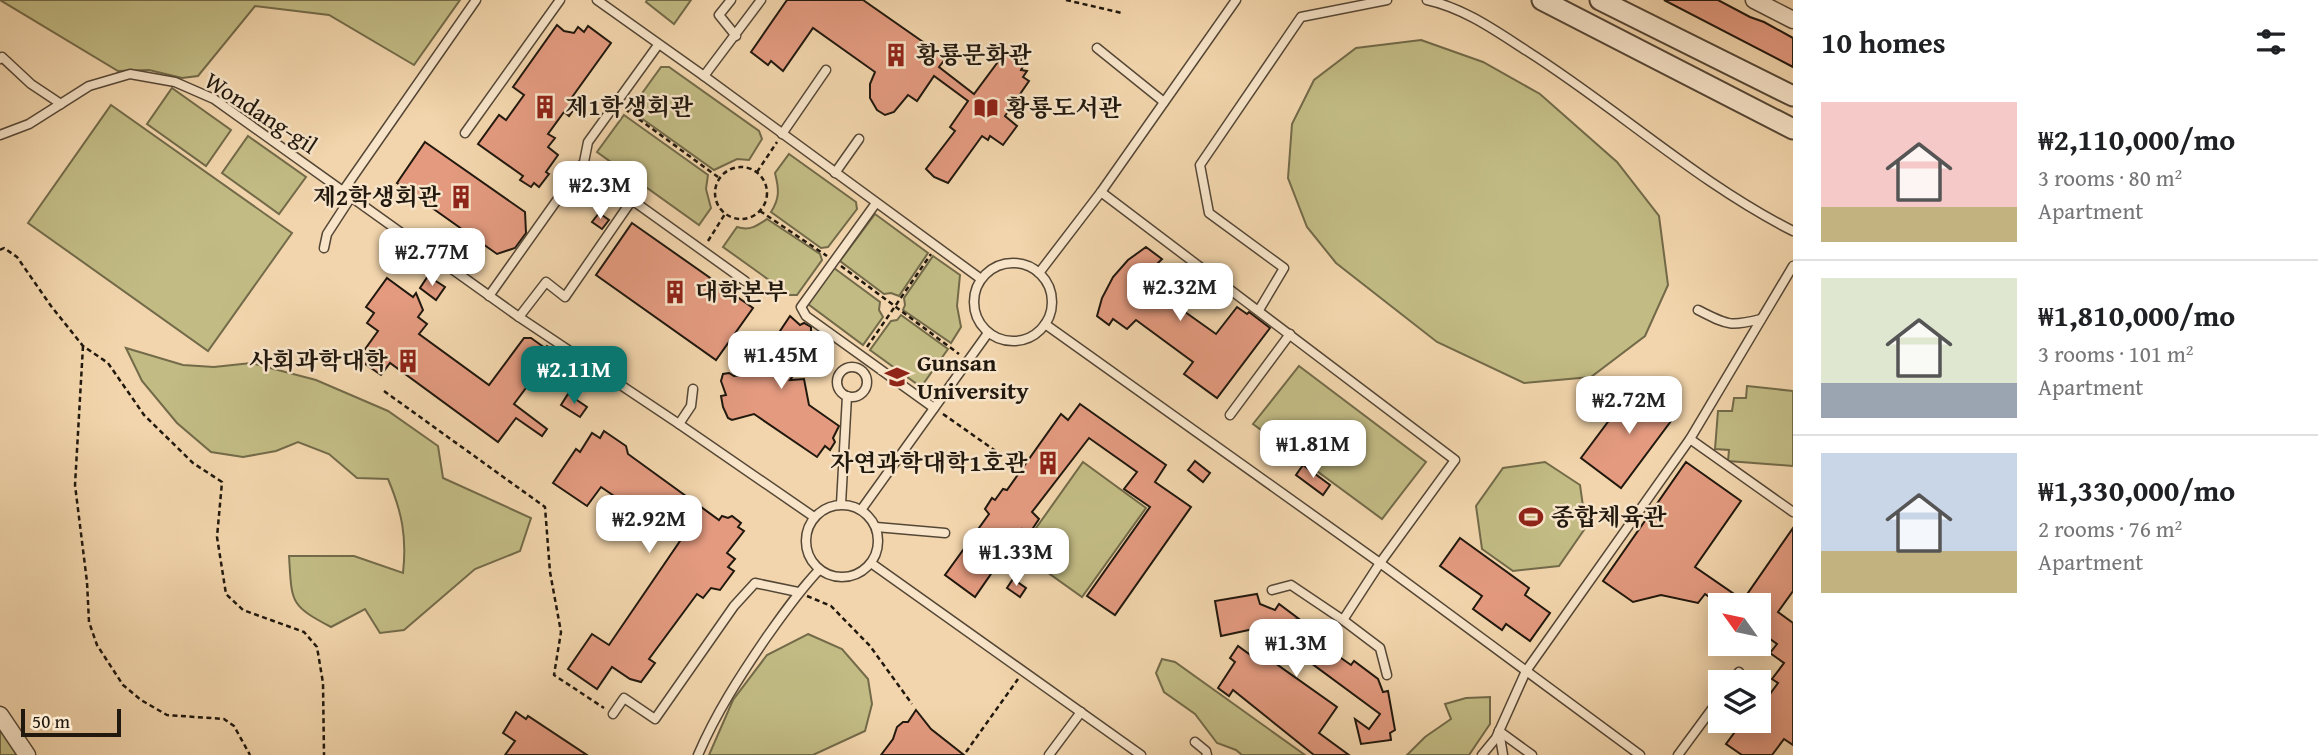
<!DOCTYPE html>
<meta charset="utf-8">
<style>
body{margin:0;font-family:"Gentium Book Plus","Noto Serif KR",serif;background:#f6f6f6;color:#202124;height:100vh;display:flex;flex-direction:column;font-size:26px;white-space:nowrap}
*{box-sizing:border-box;margin:0}
p{font-size:23px;color:#757577}
.icon{flex:none;width:38px;height:38px;fill:none;stroke:currentColor;stroke-width:2;stroke-linecap:round;stroke-linejoin:round}
.map{position:relative;flex:1;overflow:hidden}
.drawer{display:flex;flex-direction:column;background:#fff;width:525px}
.drawer>*{flex:none}
.needle{width:46px;rotate:303deg}
.buttons{position:absolute;left:1708px;top:593px;display:grid;gap:14px}
.buttons a{display:grid;place-items:center;width:63px;height:63px;border-radius:0px;background:#fff;box-shadow:0 4px 18px #0003;font-size:35px}
.scale{position:absolute;left:21px;bottom:18px;width:100px;box-sizing:border-box;padding-left:7px;border:4px solid #21180e;border-top:0;font-size:19px;line-height:24px;white-space:nowrap;color:#21180e;-webkit-text-stroke:5px #f7e4c9;paint-order:stroke}
.price{position:absolute;translate:-50% -60px;padding:0 16px;border-radius:14px;background:#fff;color:#222;font-size:23px;line-height:46px;filter:drop-shadow(0 2px 4px #0008)}
.price::after{content:'';position:absolute;left:50%;top:42px;width:21px;height:16px;margin-left:-10px;background:inherit;clip-path:polygon(0 0,100% 0,50% 100%)}
.price.current{background:#0f766e;color:#fff}
ul{padding:0;list-style:none}
li{display:flex;align-items:center;gap:21px;height:175px;padding:0 28px}
li+li{border-top:2px solid #e0e0e0}
li span{display:grid;place-items:center;flex:none;width:196px;height:140px;border-radius:0px;color:#555}
li>.icon{margin-inline-start:auto}
span .icon{width:84px;height:84px;fill:#fffc;stroke-width:1}
li b{font-size:30px}
h2{display:flex;justify-content:space-between;align-items:center;height:84px;padding:0 28px;font-size:30px}
main{display:flex;flex:1;min-height:0}
.map>svg:first-child{display:block}
.green{fill:#c2bb84;stroke:#726a49;stroke-width:2}
.building{fill:#e39a7f;stroke:#21180e;stroke-width:2}
.lines{fill:none;stroke-linecap:round;stroke-linejoin:round}
.service-casing{stroke:#554736;stroke-width:11}
.minor-casing{stroke:#554736;stroke-width:19}
.tertiary-casing{stroke:#554736;stroke-width:23}
.path{stroke:#21180e;stroke-width:2.5;stroke-dasharray:5 3.5;stroke-linecap:butt}
.service{stroke:#f7e4c9;stroke-width:8}
.minor{stroke:#f7e4c9;stroke-width:16}
.tertiary{stroke:#f7e4c9;stroke-width:19}
.labels{text-anchor:middle;stroke-width:5;stroke-linejoin:round;paint-order:stroke}
.poi-label{font-size:24px;font-weight:bold;fill:#21180e;stroke:#f7e4c9;text-anchor:start}
.street-label{font-size:24px;fill:#21180e;stroke:#f7e4c9}
</style>
<main>
<div class="map">
<svg width="1793" height="755" viewBox="0 0 1793 755">
<rect width="100%" height="100%" fill="#f2d5ac"/>
<filter id="stains"><feTurbulence type="fractalNoise" baseFrequency=".00286" numOctaves="4"/><feColorMatrix values="0 0 0 0 .2 0 0 0 0 .09 0 0 0 0 .02 0 0 0 .5 -.17"/></filter>
<radialGradient id="worn" r=".72"><stop offset=".6" stop-color="#630" stop-opacity="0"/><stop offset="1" stop-color="#630" stop-opacity=".3"/></radialGradient>
<g class="green">
<path d="M0,0h460l-46,65 -85,-50 -74,-9 -57,70 -16,2 -33,-8 -31,1z"/>
<path d="M647,0h44l-17,24 -28,-22z"/>
<path d="M1421,40l62,22 57,32 77,68 42,54 9,69 -23,51 -54,41 -67,6 -87,-41 -101,-79 -29,-36 -19,-49 4,-54 22,-44 42,-32z"/>
<path d="M661,67h8l90,64 3,8 -13,21 -12,-1 -23,11 -84,-60z"/>
<path d="M172,88l59,42 -25,36 -59,-42z"/>
<path d="M111,105l181,128 -84,118 -180,-128z"/>
<path d="M624,115l84,60 -2,14 5,19 -12,17 -102,-73z"/>
<path d="M248,136l58,41 -27,37 -57,-41z"/>
<path d="M789,154l67,48 1,7 -29,38 -7,1 -50,-36c9,-14 8,-23 4,-39z"/>
<path d="M875,214l53,39 -29,43 -8,-3 -7,1 -44,-33z"/>
<path d="M767,219l53,35 2,6 -25,35h-7l-67,-48 14,-20c13,4 20,-1 30,-8z"/>
<path d="M933,256l27,19 -3,31 4,21 -10,16 -48,-33 2,-5 -1,-7z"/>
<path d="M834,268l46,34 -1,8 4,7 -20,28 -55,-41z"/>
<path d="M901,315l47,34 -27,38 -51,-37 21,-29 6,-1z"/>
<path d="M126,348l57,17 31,2 37,-4 65,17 72,31 50,35 5,32 88,40 -11,33 -45,18 -71,61 -24,3 -15,-24 -34,18c-42,-22 -39,-25 -42,-71h65l49,17c4,-36 -1,-61 -15,-94l-31,-1 -28,-24 -31,-12 -22,9 -33,6 -32,-5 -34,-29 -35,-42z"/>
<path d="M1299,366l127,96 -44,57 -129,-95z"/>
<path d="M1747,386l46,5v75l-65,-5 1,-11 -14,-1 3,-38h14l2,-13h12z"/>
<path d="M1083,462l63,46 -64,89 -63,-45z"/>
<path d="M1545,462l35,23 6,42 -27,39 -46,5 -31,-22 -6,-43 27,-38z"/>
<path d="M808,634l34,15 26,30 4,25 -7,27 -52,24h-104l24,-55 34,-45z"/>
<path d="M1162,659l13,3 130,93h-63l-6,-5 -19,-7 -22,-29 -31,-22 -8,-19z"/>
<path d="M1490,697v27l-21,31h-62l18,-18 26,-18 -6,-15 21,-6z"/>
<path d="M0,723l17,32h-17z"/>
</g>
<g class="building">
<path d="M787,0h76l83,58 -7,9 35,27 32,-43 16,8 -2,3 5,1 -4,7 6,1 -4,6 6,4 -24,35 12,10 -14,19 -13,-9 -2,4 -6,-4 -34,47 -14,-6 -8,-8 29,-38 -5,-4 18,-26 -34,-25 -17,25 -9,-6 -14,17 -9,3 -8,-5 -7,-12v-14l5,-12 -62,-44 -30,43 -12,-10 -3,4 -17,-13z"/>
<path d="M1664,0h54l32,17 14,5 29,16v29z"/>
<path d="M557,25l7,6 10,2 4,-6 6,5 4,-6 23,17 -41,57 7,5 -8,11 -5,-4 -16,22 7,4 -7,9 10,8 -12,17 3,2 -10,13 -5,-4 -3,4 -11,-7 3,-4 -45,-32 21,-29 7,5 18,-25 -11,-8z"/>
<path d="M425,142l100,70 1,21 -11,15 -18,6 -100,-71z"/>
<path d="M599,213l10,7 -7,9 -10,-7z"/>
<path d="M632,223l121,85 -37,52 -120,-85z"/>
<path d="M1146,247l16,12 -4,4 11,10 -12,19 59,42 21,-27 10,7 2,-2 21,16 -53,70 -33,-24 9,-12 -57,-42 -9,9 -14,-10 -4,6 -12,-9 5,-18 11,-21 15,-17z"/>
<path d="M428,276l17,11 -9,13 -16,-12z"/>
<path d="M387,278l26,19 3,-4 7,17 -5,7 9,7 -8,10 70,51 35,-47h7l14,10 2,-2 25,19 -16,21 -18,-14 -24,32 33,25 -5,7 -26,-18 -18,24 -108,-79 -9,12 -23,-16 20,-28 -11,-8 7,-10 -8,-6z"/>
<path d="M790,316l10,9 4,-2 7,4v4l9,8 -30,41 14,-1 5,26 30,21 -6,12 2,4 -5,8 -5,-4 -8,11 -63,-43 -22,6 -4,-2 -5,-11 -2,-11 5,-1 -5,-14 2,-7 6,-1 5,3 18,-2 -1,-9 11,-15 6,-1z"/>
<path d="M1637,383l40,30 -56,75 -40,-30z"/>
<path d="M568,394l19,13 -7,10 -19,-12z"/>
<path d="M1080,404l86,61 -11,17 36,25 -76,108 -28,-19 63,-89 -26,-18 13,-17 -48,-34 -57,74 7,7 -10,15 -7,-5 -47,68 -30,-22 44,-61 -4,-5 7,-11 3,2 8,-11 4,1 54,-76 7,6z"/>
<path d="M604,431l22,15 2,8 91,66 3,-4 6,2 4,-2 9,7 -3,4 6,4 -17,22 8,6 -7,8 6,4 -14,19 -9,-2 -8,10 -6,-4 -48,65 6,4 -14,19 -11,-3 -18,-12 -15,22 -29,-20 24,-35 17,11 71,-104 -79,-54 -14,19 -34,-23 23,-34 4,3 12,-19 8,5z"/>
<path d="M1195,461l15,12 -7,9 -15,-12z"/>
<path d="M1686,462l55,39 -46,66 48,33 50,-72v63l-15,21 15,11v122l-9,-6 -12,16h-30l-16,-11 17,-23h16v-12l19,-26 -6,-4 12,-16 -14,-10 7,-9 -18,-13v-25h-37l-17,-12 -7,9 -37,-8 -28,7 -30,-21z"/>
<path d="M1303,465l27,20 -7,10 -27,-20z"/>
<path d="M1460,538l69,50 -4,7 25,18 -20,28 -24,-17 -4,6 -29,-21 9,-13 -42,-30z"/>
<path d="M1013,579l13,9 -6,9 -13,-9z"/>
<path d="M1257,594l3,10 15,6 4,-6 20,15 -11,2 63,44 3,-4 24,18 5,13 5,-1 7,39 -5,3 1,7 -30,4 -6,-25 14,10 11,-15 -99,-73 -13,17 69,49 -18,26 30,22h-35l-81,-65 -4,6 -11,-8 17,-26 -5,-4 8,-12 18,13 25,-36 -60,13 -6,-35z"/>
<path d="M916,710l15,19 33,26h-83l12,-16 4,-12 6,-5h5z"/>
<path d="M516,712l10,7 2,-3 59,39h-82l10,-14 -12,-8z"/>
</g>
<g class="lines">
<g class="service-casing">
<g id="service">
<path d="M597,0l107,76 277,203"/>
<path d="M731,0l-12,15 17,21"/>
<path d="M1427,0c37,8 69,31 100,51 90,57 171,132 266,180"/>
<path d="M1097,48l67,54"/>
<path d="M0,59l2,-2 29,27 30,20"/>
<path d="M704,76l57,-76"/>
<path d="M465,133l95,-133"/>
<path d="M782,134l44,-64"/>
<path d="M0,135l29,-11 60,-38 41,-12 45,8 39,17 305,218 160,107 135,93"/>
<path d="M835,173l24,-34"/>
<path d="M343,191l133,-191"/>
<path d="M1101,192l354,268 -75,103 -37,57 -52,-35 -19,5"/>
<path d="M876,203l-75,104 5,9 128,92"/>
<path d="M324,248l3,-14 24,-37"/>
<circle cx="1013" cy="302" r="39"/>
<path d="M1039,273l62,-81 135,-192"/>
<path d="M489,296l95,-134 4,-20 70,-97"/>
<path d="M1259,310l25,-42 -75,-55 -9,-48 101,-148 86,-17"/>
<path d="M1698,310c30,15 31,17 63,9"/>
<path d="M519,317l27,-35 19,15 67,-97 113,81"/>
<path d="M1045,324l335,239 260,192"/>
<circle cx="852" cy="382" r="15"/>
<path d="M1230,415l60,-81"/>
<path d="M679,424l12,-18 2,-17"/>
<path d="M1690,439l103,-173"/>
<path d="M841,504l6,-108"/>
<circle cx="842" cy="541" r="36"/>
<path d="M861,510l127,-177"/>
<path d="M876,527l69,6"/>
<path d="M871,563l270,192"/>
<path d="M1343,620l37,28 7,27"/>
<path d="M1732,682l7,-10"/>
<path d="M613,714l11,-16 31,21 79,-113 21,-23 43,9"/>
<path d="M1499,731l33,24"/>
<path d="M1499,731l4,24"/>
<path d="M1195,742l11,9 1,4"/>
<path d="M698,755c18,-42 42,-79 68,-117 17,-24 33,-47 53,-68"/>
<path d="M1049,755l32,-43"/>
<path d="M1482,755l14,-17 30,-67 164,-232 103,73"/>
<path d="M1678,755l42,-57"/>
</g>
</g>
<g class="minor-casing">
<g id="minor">
<path d="M1754,0l39,20"/>
<path d="M0,715l27,40"/>
</g>
</g>
<g class="tertiary-casing">
<g id="tertiary">
<path d="M1542,0l251,129"/>
<path d="M1600,0l193,96"/>
</g>
</g>
<g class="path">
<path d="M1066,0l56,13"/>
<path d="M625,109l93,68"/>
<circle cx="741" cy="193" r="26"/>
<path d="M757,172l20,-30"/>
<path d="M760,211l67,45"/>
<path d="M708,241l17,-27"/>
<path d="M0,250l4,-2 13,9 34,49 32,40 25,17 36,52 49,48 29,19 -5,55 9,57 17,16 61,22 13,15 6,36 1,72"/>
<path d="M841,266l118,88"/>
<path d="M83,346l-8,139 12,97 2,40 8,23 26,40 18,15 26,15 57,4 10,7 16,29"/>
<path d="M867,347l64,-93"/>
<path d="M384,391l161,116 5,65 11,60 -7,43 50,33"/>
<path d="M943,414l57,40"/>
<path d="M807,596l24,10 39,40 42,58"/>
<path d="M966,752l52,-73"/>
</g>
<use href="#service" class="service"/>
<use href="#minor" class="minor"/>
<use href="#tertiary" class="tertiary"/>
</g>
<defs>
<g id="building-bare" transform="scale(1.89)"><path d="M-4-6H4V6H1V3H-1V6H-4ZM-2.5-4.3h1.7v1.8h-1.7ZM.8-4.3h1.7v1.8H.8ZM-2.5-1h1.7V.8h-1.7ZM.8-1h1.7V.8H.8Z" fill="#8f2418" stroke="#f7e4c9" stroke-width="2.5" paint-order="stroke"/></g>
<g id="library-bare" transform="scale(1.89)"><path d="M-6-4Q-3-5.5-.7-3.5V5Q-3 3-6 4ZM6-4Q3-5.5 .7-3.5V5Q3 3 6 4Z" fill="#8f2418" stroke="#f7e4c9" stroke-width="2.5" paint-order="stroke"/></g>
<g id="university-bare" transform="scale(1.89)"><path d="M0-5L7-2L0 1L-7-2ZM-4 1L0 2.5L4 1V4Q0 6-4 4Z" fill="#8f2418" stroke="#f7e4c9" stroke-width="2.5" paint-order="stroke"/></g>
<g id="stadium-bare" transform="scale(1.89)"><path d="M0-5a6.5 5 0 1 0 0 10a6.5 5 0 1 0 0-10ZM-3.5-1.8h7v3.6h-7Z" fill="#8f2418" stroke="#f7e4c9" stroke-width="2.5" paint-order="stroke"/></g>
</defs>
<g fill-rule="evenodd">
<use href="#building-bare" x="896" y="55"/>
<use href="#building-bare" x="545" y="107"/>
<use href="#library-bare" x="986" y="108"/>
<use href="#building-bare" x="461" y="197"/>
<use href="#building-bare" x="675" y="292"/>
<use href="#building-bare" x="408" y="361"/>
<use href="#university-bare" x="897" y="377"/>
<use href="#building-bare" x="1048" y="463"/>
<use href="#stadium-bare" x="1531" y="517"/>
</g>
<g class="labels">
<g class="poi-label">
<text x="916" y="63">황룡문화관</text>
<text x="565" y="115">제1학생회관</text>
<text x="1006" y="116">황룡도서관</text>
<text x="441" y="205" text-anchor="end">제2학생회관</text>
<text x="695" y="300">대학본부</text>
<text x="388" y="369" text-anchor="end">사회과학대학</text>
<text x="917" y="371">Gunsan<tspan x="917" dy="28">University</tspan></text>
<text x="1028" y="471" text-anchor="end">자연과학대학1호관</text>
<text x="1551" y="525">종합체육관</text>
</g>
<g class="street-label">
<text transform="translate(261 113) rotate(33)" y="8">Wondang-gil</text>
</g>
</g>
<rect width="100%" height="100%" filter="url(#stains)"/>
<rect width="100%" height="100%" fill="url(#worn)"/>
</svg>
<div class="buttons">
<a><svg class="needle" viewBox="-14 -14 28 28"><path d="M0-13l5 13h-10z" fill="#e53935"/><path d="M0 13l5-13h-10z" fill="#757577"/></svg></a>
<a><svg class="icon" aria-label="layers" viewBox="0 0 24 24"><path d="M12 4l9 5-9 5-9-5zM3 14l9 5 9-5"/></svg></a>
</div>
<div class="scale">50 m</div>
<b class="price" style="left:600px;top:221px">₩2.3M</b>
<b class="price" style="left:432px;top:288px">₩2.77M</b>
<b class="price" style="left:1180px;top:323px">₩2.32M</b>
<b class="price" style="left:781px;top:391px">₩1.45M</b>
<b class="price current" style="left:574px;top:406px">₩2.11M</b>
<b class="price" style="left:1629px;top:436px">₩2.72M</b>
<b class="price" style="left:1313px;top:480px">₩1.81M</b>
<b class="price" style="left:649px;top:555px">₩2.92M</b>
<b class="price" style="left:1016px;top:588px">₩1.33M</b>
<b class="price" style="left:1296px;top:679px">₩1.3M</b>
</div>
<section class="drawer">
<h2>10 homes<svg class="icon" aria-label="filters" viewBox="0 0 24 24"><path d="M4 7h16M4 17h16"/><circle cx="9" cy="7" r="2"/><circle cx="15" cy="17" r="2"/></svg></h2>
<ul>
<li><span style="background:linear-gradient(#f6c9c9 75%,#c2b280 0)"><svg class="icon" aria-label="home" viewBox="0 0 24 24"><path d="M3 11l9-7 9 7M6 9v11h12V9"/></svg></span><div><b>₩2,110,000/mo</b><p>3 rooms · 80 m²</p><p>Apartment</p></div></li>
<li><span style="background:linear-gradient(#dfe7d0 75%,#9aa5b1 0)"><svg class="icon" aria-label="home" viewBox="0 0 24 24"><path d="M3 11l9-7 9 7M6 9v11h12V9"/></svg></span><div><b>₩1,810,000/mo</b><p>3 rooms · 101 m²</p><p>Apartment</p></div></li>
<li><span style="background:linear-gradient(#c9d6e8 70%,#c2b280 0)"><svg class="icon" aria-label="home" viewBox="0 0 24 24"><path d="M3 11l9-7 9 7M6 9v11h12V9"/></svg></span><div><b>₩1,330,000/mo</b><p>2 rooms · 76 m²</p><p>Apartment</p></div></li>
</ul>
</section>
</main>
